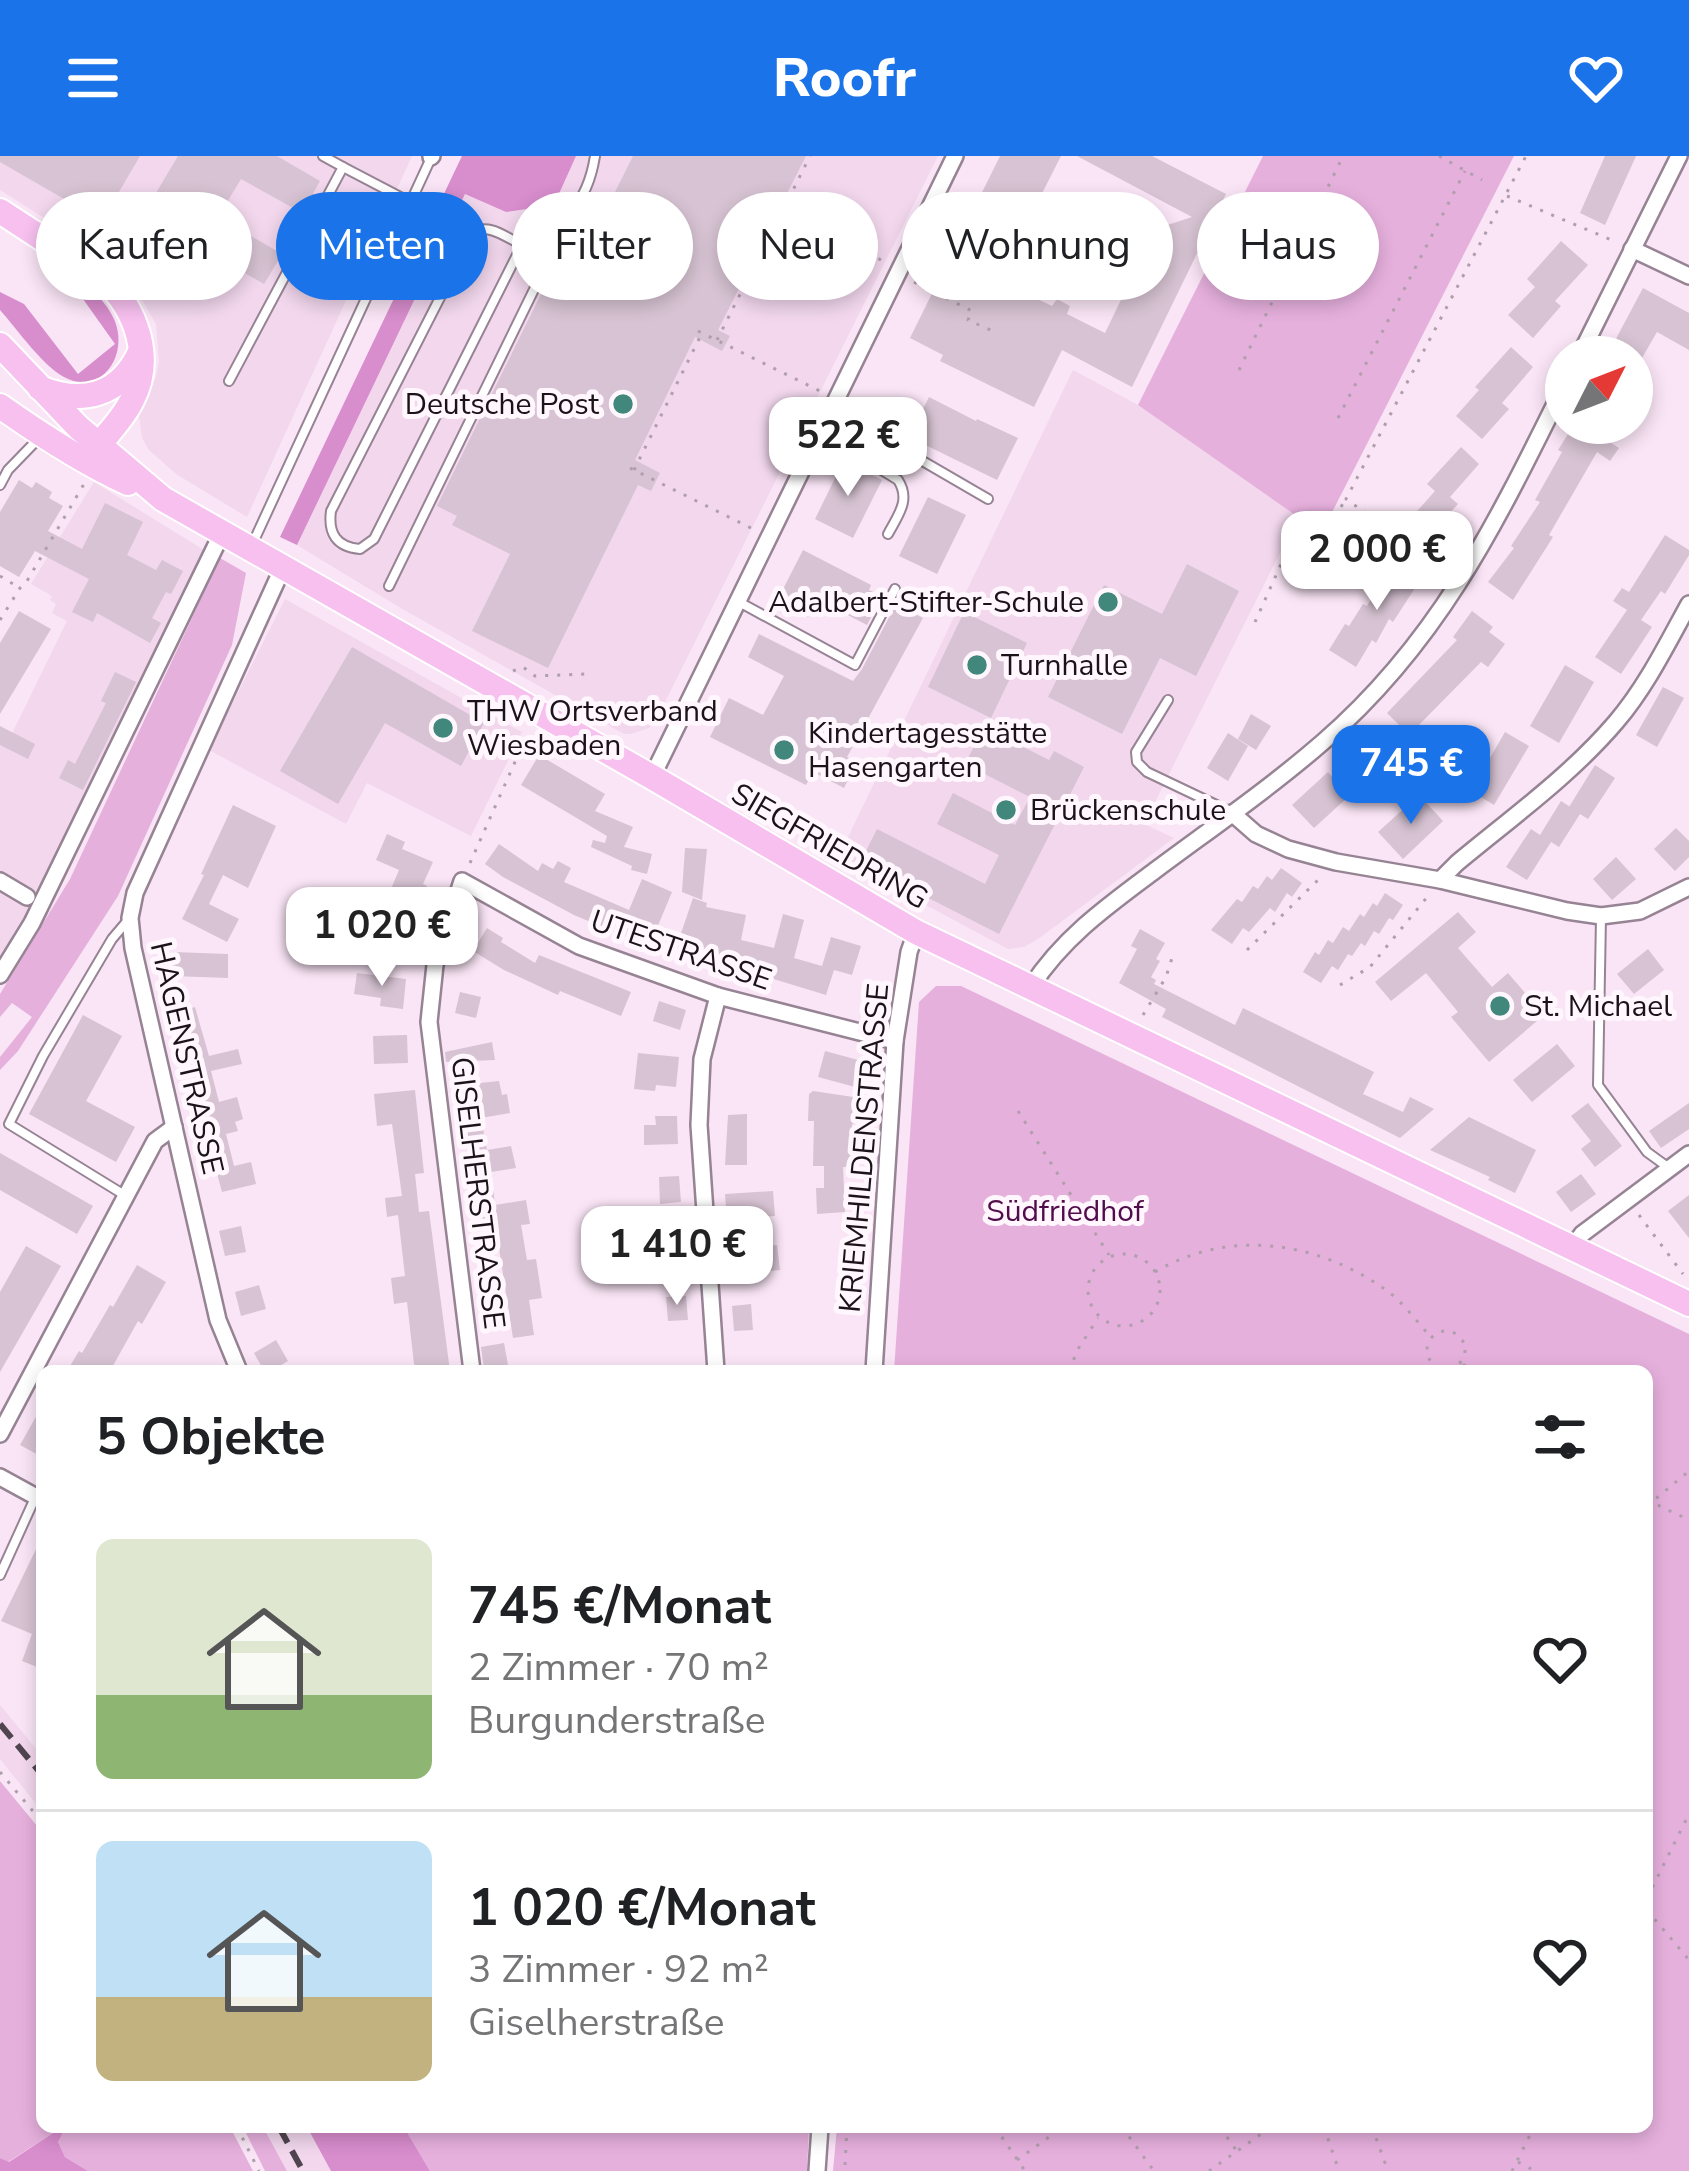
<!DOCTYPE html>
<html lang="de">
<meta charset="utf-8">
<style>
body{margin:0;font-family:"Nunito Sans",sans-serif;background:#f6f6f6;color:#202124;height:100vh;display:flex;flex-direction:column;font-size:45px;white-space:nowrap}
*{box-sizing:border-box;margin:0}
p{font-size:39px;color:#757577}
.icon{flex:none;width:66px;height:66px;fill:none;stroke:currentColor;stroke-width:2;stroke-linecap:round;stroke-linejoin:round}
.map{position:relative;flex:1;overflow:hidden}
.panel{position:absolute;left:36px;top:1209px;width:1617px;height:768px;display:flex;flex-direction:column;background:#fff;border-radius:18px;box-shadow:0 6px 18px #0003}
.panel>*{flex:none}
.hud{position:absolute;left:36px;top:36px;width:1617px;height:108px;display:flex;gap:24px}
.needle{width:78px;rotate:48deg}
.buttons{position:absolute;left:1545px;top:180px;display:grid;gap:24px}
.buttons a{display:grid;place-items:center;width:108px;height:108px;border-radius:50%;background:#fff;box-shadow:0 6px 18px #0003;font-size:60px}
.price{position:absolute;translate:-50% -102px;padding:0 27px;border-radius:24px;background:#fff;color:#222;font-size:39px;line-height:78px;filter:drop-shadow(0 3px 6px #0008)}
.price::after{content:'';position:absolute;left:50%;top:72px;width:36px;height:27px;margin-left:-18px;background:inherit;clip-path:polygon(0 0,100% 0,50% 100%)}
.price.selected{background:#1a73e8;color:#fff}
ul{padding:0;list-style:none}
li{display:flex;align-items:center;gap:36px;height:300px;padding:0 60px}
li+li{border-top:3px solid #e0e0e0}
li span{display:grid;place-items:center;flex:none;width:336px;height:240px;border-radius:18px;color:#555}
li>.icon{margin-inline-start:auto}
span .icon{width:144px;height:144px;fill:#fffc;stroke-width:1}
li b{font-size:51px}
h2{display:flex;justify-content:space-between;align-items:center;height:144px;padding:0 60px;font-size:51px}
.chip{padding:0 42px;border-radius:54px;background:#fff;box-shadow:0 6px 18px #0003;font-size:42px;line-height:108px}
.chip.selected{background:#1a73e8;color:#fff}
header{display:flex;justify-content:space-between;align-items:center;height:156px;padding:0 60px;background:#1a73e8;color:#fff;font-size:54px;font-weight:800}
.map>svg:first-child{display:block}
.built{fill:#f2d7ed}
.green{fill:#e6b0dd}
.forest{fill:#d88dcd}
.building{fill:#d7c3d3}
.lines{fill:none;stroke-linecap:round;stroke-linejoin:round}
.lane-casing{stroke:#968393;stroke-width:12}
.street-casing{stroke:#968393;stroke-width:20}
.primary-casing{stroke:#fff;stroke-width:28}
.path{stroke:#af9eac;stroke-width:3;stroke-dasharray:3 9;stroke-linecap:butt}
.lane{stroke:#fff;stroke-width:8}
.street{stroke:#fff;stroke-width:15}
.primary{stroke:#f7c0ef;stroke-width:24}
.rail{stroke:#50454e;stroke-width:6;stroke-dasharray:18 9;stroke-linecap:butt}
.poi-dot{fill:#42877c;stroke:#fff7fd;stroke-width:4.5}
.labels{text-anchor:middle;stroke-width:10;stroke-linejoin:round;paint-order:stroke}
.poi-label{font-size:30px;fill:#1a1319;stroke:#fff7fd;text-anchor:start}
.street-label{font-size:30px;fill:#1a1319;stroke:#fff7fd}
.park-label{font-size:30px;fill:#510d4b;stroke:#fff7fd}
</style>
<header><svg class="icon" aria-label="menu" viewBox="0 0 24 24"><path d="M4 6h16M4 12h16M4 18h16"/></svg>Roofr<svg class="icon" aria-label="heart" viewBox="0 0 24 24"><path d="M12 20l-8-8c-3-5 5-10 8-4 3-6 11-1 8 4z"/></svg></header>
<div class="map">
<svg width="1689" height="2015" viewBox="0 0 1689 2015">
<rect width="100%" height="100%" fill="#fae5f6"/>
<g class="built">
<path d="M0,0h412l-165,361 -71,-43 -27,-24 -7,-12 -3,-23 17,-38 3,-15 -3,-38 -17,-29 -18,-22 -36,-29 -85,-54z"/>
<path d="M576,0h362l-284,568 -5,4 -18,6h-7l-225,-127 -102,-62 168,-351 41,18 48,-7z"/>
<path d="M1073,214l65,35 160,112 -154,307 30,14 -136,101 -14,8 -16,2 -170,-91z"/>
<path d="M94,326l113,70 -178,361 -29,45v-222l9,4 58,-119 -15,-8 4,-9 -6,-4 2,-4 -21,-12z"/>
<path d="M285,443l237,133 -51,104 -104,-53 -21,41 -137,-74z"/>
<path d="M0,1549l42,51v55l-42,-52z"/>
<path d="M263,1971h44l24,44h-44z"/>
</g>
<g class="green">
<path d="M1263,0h251l-191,374 -25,-13 -160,-112z"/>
<path d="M220,402l26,15 -14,72 -114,251 -100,155 -18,19v-13l32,-40 -20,-14 -12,14v-23l70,-115z"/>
<path d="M936,830h25l728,348v837h-856l4,-44h810v-756h-753l25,-369z"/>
<path d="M0,1625l42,51v295h20l-54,35 -8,-4z"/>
<path d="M66,1971h164l23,44h-165l-23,-14 -7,-15z"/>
<path d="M243,1971h20l24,44h-22z"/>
<path d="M404,1971h405l-2,44h-377z"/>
</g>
<g class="forest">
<path d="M462,0h114l-22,49 -48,7 -41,-18 -168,351 -17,-8z"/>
<path d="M61,112c21,14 42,27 53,51 16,36 -13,78 -50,58 -22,-12 -47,-48 -64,-67v-18l24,12 54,70 37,-30z"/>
<path d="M62,1971h4l-8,15 7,15 23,14h-88v-13l9,4z"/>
<path d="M307,1971h97l26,44h-99z"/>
</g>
<g class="building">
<path d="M0,0h140l-24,41 28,16 34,-57h99l43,25 -18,32 -61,-34 -23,38 64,37 -18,30 -63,-36 -27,49 -59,-35 15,-25 -130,-75z"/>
<path d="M633,0h173l-88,174 12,6 -8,15 -27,-14 -60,123 25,13 -9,18 -13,-6 -90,183 -76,-37 38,-77 -58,-29 5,-9 -20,-10 126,-257 19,9z"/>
<path d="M1000,0h61l-63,124 54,26 5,-7 13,7 -3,8 38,19 50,-104 37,-12 -115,-61h75l74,38 -94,193 -70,-37 -28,57 -94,-46 3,-6 -33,-17z"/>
<path d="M1605,0h31l-31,69 -25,-12z"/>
<path d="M1561,85l27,24 -33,36 6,5 -28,32 -25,-23 27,-28 -8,-8z"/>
<path d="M1643,132l46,25v37l-32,-18 -19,33 -6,-3v-5h-9l-13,-7z"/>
<path d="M1511,191l22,20 -31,36 7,6 -27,30 -26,-23 23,-26 -4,-3z"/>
<path d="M929,241l47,24 1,-2 41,19 -21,42 -88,-43z"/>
<path d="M1575,267h5l39,25 -9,13 -13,-9 -48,83 4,2 -40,63 -25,-18 26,-34 -3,-2 29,-44 -5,-2 27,-48 -4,-2z"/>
<path d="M1461,291l18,17 -29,33 8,7 -28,31 -19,-17 24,-27 -8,-7z"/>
<path d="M844,304l38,20 -29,58 -38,-19z"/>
<path d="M19,324l13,8 4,-6 16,10 -3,6 14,8 -15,25 34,18 23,-46 38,19 -16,33 29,15 6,-10 21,11 -12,23 -5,-2 -14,26 9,5 -11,20 -53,-30 -4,9 -21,-10 17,-33 -54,-28 -16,26 -19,-11v-54z"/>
<path d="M928,341l38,18 -29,59 -38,-18z"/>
<path d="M1665,379l24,15v5l-24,39 -4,-3 -20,29 11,7 -31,47 -26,-17 32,-47 -14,-9 9,-13 7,4z"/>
<path d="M803,394l68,35 -2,5 13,6 -15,29 -50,-26 -9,18 -31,-16z"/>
<path d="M1397,402l27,16 -31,48 -4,-3 -13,24 -4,-3 -16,27 -27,-17 16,-26 4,2 14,-22 4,2 14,-25 3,2z"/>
<path d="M1187,408l52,27 -43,85 -36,-18 -38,76 -74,-37 56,-112 58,29z"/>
<path d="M896,448l27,14 -76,139 10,5 -13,26 -31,-16 -7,13 -96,-48 19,-39 34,17 21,-39 -36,-19 11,-23 94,47 9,-12z"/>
<path d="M19,455l32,18 -51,85v-71z"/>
<path d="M1472,455l21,16 -4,5 16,12 -17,23 -7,-5 -72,73 -22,-22 70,-73 -4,-3z"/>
<path d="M964,456l63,31 -36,75 -63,-31z"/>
<path d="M352,491l132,76 -23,43 -76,-43 -47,81 -58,-33z"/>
<path d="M1565,509l29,17 -35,61 -29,-17z"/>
<path d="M115,516l21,10 -53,108 -24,-12 9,-18 7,4 31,-61 -5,-2z"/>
<path d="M1663,531l21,11 -27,49 -21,-12z"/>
<path d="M1251,558l20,12 -15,24 -18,-11z"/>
<path d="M0,570l35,18 -7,15 -28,-14z"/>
<path d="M984,571l65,33 5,-9 30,16 -85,167 -139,-71 17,-34 108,55 14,-29 -62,-31 16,-31 62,32 15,-28 -65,-33z"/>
<path d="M1505,576l24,14 -35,59 -23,-14z"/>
<path d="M1228,577l20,13 -20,35 -21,-13z"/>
<path d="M1367,581l22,22 -17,18 -22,-22z"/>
<path d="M539,599l66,39 -10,17 38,16 -9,20 28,7 -5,20 -16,-4 1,-4 -41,-19 2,-7 12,3 2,-7 -86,-51z"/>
<path d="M1595,609l20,13 -27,41 -8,-5 -21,33 -8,-5 -24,38 -21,-13 25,-38 9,6 21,-34 17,11 -9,-5z"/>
<path d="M1328,616l21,24 -35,32 -22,-23z"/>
<path d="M1419,639l24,26 -40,38 -25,-27z"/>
<path d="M233,649l43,21 -28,62 -25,-13 -14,29 30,15 -12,23 -45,-23 22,-44 -3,-1z"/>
<path d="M1676,672l13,13v16l-14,14 -21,-22z"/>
<path d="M387,678l18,8 -3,7 31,13 -10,22 4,2 -19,45 -7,25 -22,-8 16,-48 -7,-4 11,-26 -23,-10z"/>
<path d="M499,688l39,27 4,-8 11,6 5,-8 13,7 -7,14 65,28 13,-31 30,13 -20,48 -5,-1 -2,6 -71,-30 -71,-38 -18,-13z"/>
<path d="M685,692l22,1 -5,51 -20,-8z"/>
<path d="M1616,701l20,22 -24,21 -19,-21z"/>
<path d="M1281,712l21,15 -10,14 -5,-4 -12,19 -5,-4 -21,24 -6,-4 -11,16 -21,-14 26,-31 5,3 11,-16 5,3 9,-13 5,4z"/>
<path d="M1385,737l18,12 -10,15 -4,-2 -10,16 -5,-3 -9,15 -4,-3 -9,13 -4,-2 -10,16 -6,-4 -11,17 -18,-11 12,-20 4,3 9,-15 5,3 10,-16 6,4 11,-17 4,3 9,-14 4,3z"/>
<path d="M693,742l14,5 -1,4 40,8 -5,25 33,8 9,-34 21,6 -10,38 28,8 9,-29 30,9 -9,29 -18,-5 -8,25 -66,-20 2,-9 -86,-18z"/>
<path d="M1458,756l18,20 -18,16 34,39 16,-14 36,42 -55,47 -38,-45 7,-5 -32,-39 -35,28 -16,-19z"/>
<path d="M487,772l16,10 -2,4 34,21 4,-8 92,37 -10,24 -61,-25 -2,4 -54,-25 -31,-19z"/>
<path d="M1140,773l25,14 -9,16 4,2 -9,16 5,3 -2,4 81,41 8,-17 131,64 -11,22 40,18 7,-15 24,12 -34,29 -238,-121 4,-8 -47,-26 18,-34 -6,-3z"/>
<path d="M1648,793l16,21 -30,24 -17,-20z"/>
<path d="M173,796l55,2v24l-56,-2z"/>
<path d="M357,817l49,6 -3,30 -23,-3 1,-8 -27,-4z"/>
<path d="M460,836l21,5 -5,21 -21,-5z"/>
<path d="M659,845l27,9 -6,20 -27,-9z"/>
<path d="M195,851l14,49 29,-7 4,15 -31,7 8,31 18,-5 6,22 -8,3 3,9 -12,3 8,32 17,-4 5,22 -34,8 -23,-85 -7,-47 -13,-48z"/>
<path d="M83,859l39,21 -36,65 49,26 -19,35 -87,-48z"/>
<path d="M407,879l1,28 -34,1 -1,-28z"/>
<path d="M492,886l3,18 -49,2 -1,-10z"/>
<path d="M1557,888l18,22 -43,36 -19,-22z"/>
<path d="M825,895l37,10 -7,26 -37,-10z"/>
<path d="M638,897l41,4 -3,30 -20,-2 -1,6 -21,-2z"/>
<path d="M499,925l3,14 5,-1 3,19 -29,5 6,32 24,-4 5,22 -25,4 4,33 31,-5 4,24 -9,1 6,35 9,-1 6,39 -13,2 5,35 -21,3 -17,-109 -21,3 -4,-24h5l-10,-54 4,-1 -10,-50 5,-1 -3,-17z"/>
<path d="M415,934l9,83 -9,1 4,38 10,-1 21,160h-29l-7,-7 -7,-62 -13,2 -3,-26 14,-2 -7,-61 -11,2 -2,-19 17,-2 -10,-72 -15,2 -3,-32z"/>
<path d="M813,935l47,7 -2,26h-6l-1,43h-8l2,45 -28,2 -1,-26h8v-22h-11l1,-45h-6l1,-27z"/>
<path d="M1588,947l34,43 -27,21 -14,-18 10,-8 -20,-25z"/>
<path d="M1689,947v26l-28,19 -12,-17z"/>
<path d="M747,958v51h-22l3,-50z"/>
<path d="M655,960h22l1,28 -34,1v-20h12z"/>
<path d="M1469,961l67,33 -21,43 -27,-13 2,-3 -60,-27z"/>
<path d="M0,997l93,53 -16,28 -77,-44z"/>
<path d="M1581,1018l15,20 -25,18 -15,-20z"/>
<path d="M679,1020l2,26 -21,2 -1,-27z"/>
<path d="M773,1035l2,25 -48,3 -2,-25z"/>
<path d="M1689,1039v43l-21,-27z"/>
<path d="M241,1070l5,26 -21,4 -6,-25z"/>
<path d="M683,1079l2,25 -21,2 -2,-26z"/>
<path d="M777,1089l3,25 -49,5 -2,-26z"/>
<path d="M26,1090l35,20 -61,106v-80z"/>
<path d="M137,1109l29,17 -24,42 -4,-3 -28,50h-43l12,-20 3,2 28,-48 3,2z"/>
<path d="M259,1129l7,24 -25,7 -6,-24z"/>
<path d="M686,1140l2,24 -20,1 -2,-24z"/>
<path d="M751,1148l2,26 -19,1 -2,-25z"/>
<path d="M276,1184l12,21 -17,10h-7l-10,-18z"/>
<path d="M504,1187l4,22 -24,4 -3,-22z"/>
<path d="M42,1250v51l-22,-12z"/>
<path d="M42,1381v132l-20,-8 10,-27 -31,-13z"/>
</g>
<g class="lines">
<g class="lane-casing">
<g id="lane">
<path d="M343,11l67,35"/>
<path d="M522,89c-15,-7 -34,-23 -49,-12l-142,278c-3,22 5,36 29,38l14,-10 148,-294c43,-23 65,-39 73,-89"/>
<path d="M229,225l114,-214 -20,-11"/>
<path d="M833,253l155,90"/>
<path d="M821,277l77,47c13,20 0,35 -10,54"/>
<path d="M0,329l8,-15 32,-33"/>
<path d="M251,391l180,-389"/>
<path d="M389,430l179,-366"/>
<path d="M739,446l116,63 40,-76"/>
<path d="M1168,544l-32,52 1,10 10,10 84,40"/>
<path d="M1601,761l-3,168 49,67 22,16"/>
<path d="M126,1040l-117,-72 34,-68 69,-117 17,-20"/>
<path d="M0,1419l35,-77"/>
</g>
</g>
<g class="street-casing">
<g id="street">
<path d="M431,1l1,-1"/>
<path d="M1632,93l57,27"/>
<path d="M1579,201l100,-201"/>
<path d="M652,621l303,-621"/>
<path d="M1232,657l24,21 32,15 48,13 104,18 127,31 34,5 39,-5 49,-24"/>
<path d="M1440,724l17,-17c54,-45 113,-87 159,-141 30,-35 51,-78 73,-118"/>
<path d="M0,725l27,16"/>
<path d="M0,819l32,-52 190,-390"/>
<path d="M1031,831c32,-50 79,-83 126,-118 55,-41 113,-81 166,-127 118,-102 175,-223 243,-360"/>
<path d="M1572,1092l10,-14 107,-80"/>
<path d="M239,1215l-21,-51 -85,-372 -3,-30 5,-25 148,-326"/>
<path d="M472,1215l-43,-349 6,-57 27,-84 117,65 139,50 177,45"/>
<path d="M716,1215l-17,-246 3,-66 16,-63"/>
<path d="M874,1215l21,-330 14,-89 7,-20"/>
<path d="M0,1278l155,-293 19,-14"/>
<path d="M0,1321l42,23"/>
<path d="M817,2015l3,-44"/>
</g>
</g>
<g class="primary-casing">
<g id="primary">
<path d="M0,55l104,68c32,30 50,79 28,121 -8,17 -22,31 -34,46"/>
<path d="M0,189l78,82 85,72 489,278 264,155 773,372"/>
<path d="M40,232c42,17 80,8 100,-36"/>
<path d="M0,250c41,29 82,56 128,77"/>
</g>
</g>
<g class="path">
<path d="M1439,0l43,24"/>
<path d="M1507,40l107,45"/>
<path d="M783,54l27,-54"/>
<path d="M914,126l58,29 -4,9 27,12"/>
<path d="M698,175l122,60"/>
<path d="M717,184l65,-129 99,49"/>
<path d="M1239,214l104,-214"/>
<path d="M1338,262l127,-247"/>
<path d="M630,312l121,60"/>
<path d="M634,314l67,-135"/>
<path d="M1445,413l-99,-70 180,-343"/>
<path d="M0,420l18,11"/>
<path d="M0,464l20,-32 7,-7 57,-97"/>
<path d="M1255,466l45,-100 26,11 19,-33"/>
<path d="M513,515l10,-4 12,9 51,-2"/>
<path d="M470,707l57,-128"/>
<path d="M1247,794l75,-74"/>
<path d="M1340,829l30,-18 58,-71"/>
<path d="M1143,859l23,-38 6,-19"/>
<path d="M1018,955l91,144"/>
<path d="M1639,1059l44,59"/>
<circle cx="1124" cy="1134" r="36"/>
<path d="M1155,1116c74,-44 162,-31 231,18 17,12 31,32 45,47"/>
<circle cx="1446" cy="1194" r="19"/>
<path d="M1463,1208l7,7"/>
<path d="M1069,1215l9,-22 20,-31"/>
<path d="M1647,1344l42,20"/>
<path d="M1647,1350l42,-35"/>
<path d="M0,1616l42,50"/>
<path d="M1647,1742l42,-84"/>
<path d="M1647,1754l42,50"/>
<path d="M237,1971l22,44"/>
<path d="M995,1971l30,44"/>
<path d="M1122,1971l32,44"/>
<path d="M1220,1971l16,23"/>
<path d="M1324,1971l15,44"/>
<path d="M1372,1971l16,44"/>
<path d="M1017,2004l46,-33"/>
<path d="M1518,2006l17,9"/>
<path d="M845,2009l2,-38"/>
<path d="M1209,2015l62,-44"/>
<path d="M1512,2015l22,-44"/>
</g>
<use href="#lane" class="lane"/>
<use href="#street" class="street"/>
<use href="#primary" class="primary"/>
<g class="rail">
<path d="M0,1568l42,51"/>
<path d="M279,1971l24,44"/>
</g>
</g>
<g class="poi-dot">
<circle cx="623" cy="248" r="12"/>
<circle cx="1108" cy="446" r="12"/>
<circle cx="977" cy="509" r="12"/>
<circle cx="443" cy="572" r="12"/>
<circle cx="784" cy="594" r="12"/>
<circle cx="1006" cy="654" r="12"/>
<circle cx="1500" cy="850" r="12"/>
</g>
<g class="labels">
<g class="poi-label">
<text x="599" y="258" text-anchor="end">Deutsche Post</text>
<text x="1084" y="456" text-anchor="end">Adalbert-Stifter-Schule</text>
<text x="1001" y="519">Turnhalle</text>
<text x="467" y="565">THW Ortsverband<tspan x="467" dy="34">Wiesbaden</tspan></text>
<text x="808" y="587">Kindertagesstätte<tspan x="808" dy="34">Hasengarten</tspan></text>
<text x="1030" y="664">Brückenschule</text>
<text x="1524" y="860">St. Michael</text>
</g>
<g class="street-label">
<text transform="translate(830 690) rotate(30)" y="10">SIEGFRIEDRING</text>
<text transform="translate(681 794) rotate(19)" y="10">UTESTRASSE</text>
<text transform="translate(187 902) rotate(77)" y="10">HAGENSTRASSE</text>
<text transform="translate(864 992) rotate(-85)" y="10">KRIEMHILDENSTRASSE</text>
<text transform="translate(478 1037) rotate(83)" y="10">GISELHERSTRASSE</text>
</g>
<g class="park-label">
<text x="1065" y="1065">Südfriedhof</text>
</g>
</g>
</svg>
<div class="buttons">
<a><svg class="needle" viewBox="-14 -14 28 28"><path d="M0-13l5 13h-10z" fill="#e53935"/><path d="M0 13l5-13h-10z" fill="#757577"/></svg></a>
</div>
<b class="price" style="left:848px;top:343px">522 €</b>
<b class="price" style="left:1377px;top:457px">2 000 €</b>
<b class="price selected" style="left:1411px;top:671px">745 €</b>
<b class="price" style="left:382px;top:833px">1 020 €</b>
<b class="price" style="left:677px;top:1152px">1 410 €</b>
<div class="hud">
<a class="chip">Kaufen</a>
<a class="chip selected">Mieten</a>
<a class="chip">Filter</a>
<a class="chip">Neu</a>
<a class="chip">Wohnung</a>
<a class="chip">Haus</a>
</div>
<section class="panel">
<h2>5 Objekte<svg class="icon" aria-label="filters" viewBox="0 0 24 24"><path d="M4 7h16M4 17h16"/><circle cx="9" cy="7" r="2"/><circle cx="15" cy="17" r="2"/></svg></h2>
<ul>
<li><span style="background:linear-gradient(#dfe7d0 65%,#8fb573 0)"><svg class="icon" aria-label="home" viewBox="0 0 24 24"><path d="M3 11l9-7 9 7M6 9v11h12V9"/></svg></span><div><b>745 €/Monat</b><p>2 Zimmer · 70 m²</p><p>Burgunderstraße</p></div><svg class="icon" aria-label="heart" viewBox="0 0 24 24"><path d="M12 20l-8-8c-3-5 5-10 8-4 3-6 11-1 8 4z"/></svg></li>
<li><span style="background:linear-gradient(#bfe0f5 65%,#c2b280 0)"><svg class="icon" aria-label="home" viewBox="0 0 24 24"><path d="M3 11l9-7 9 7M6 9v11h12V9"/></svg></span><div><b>1 020 €/Monat</b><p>3 Zimmer · 92 m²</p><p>Giselherstraße</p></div><svg class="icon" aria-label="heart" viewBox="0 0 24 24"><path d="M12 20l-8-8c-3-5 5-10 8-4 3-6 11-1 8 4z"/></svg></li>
</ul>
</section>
</div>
